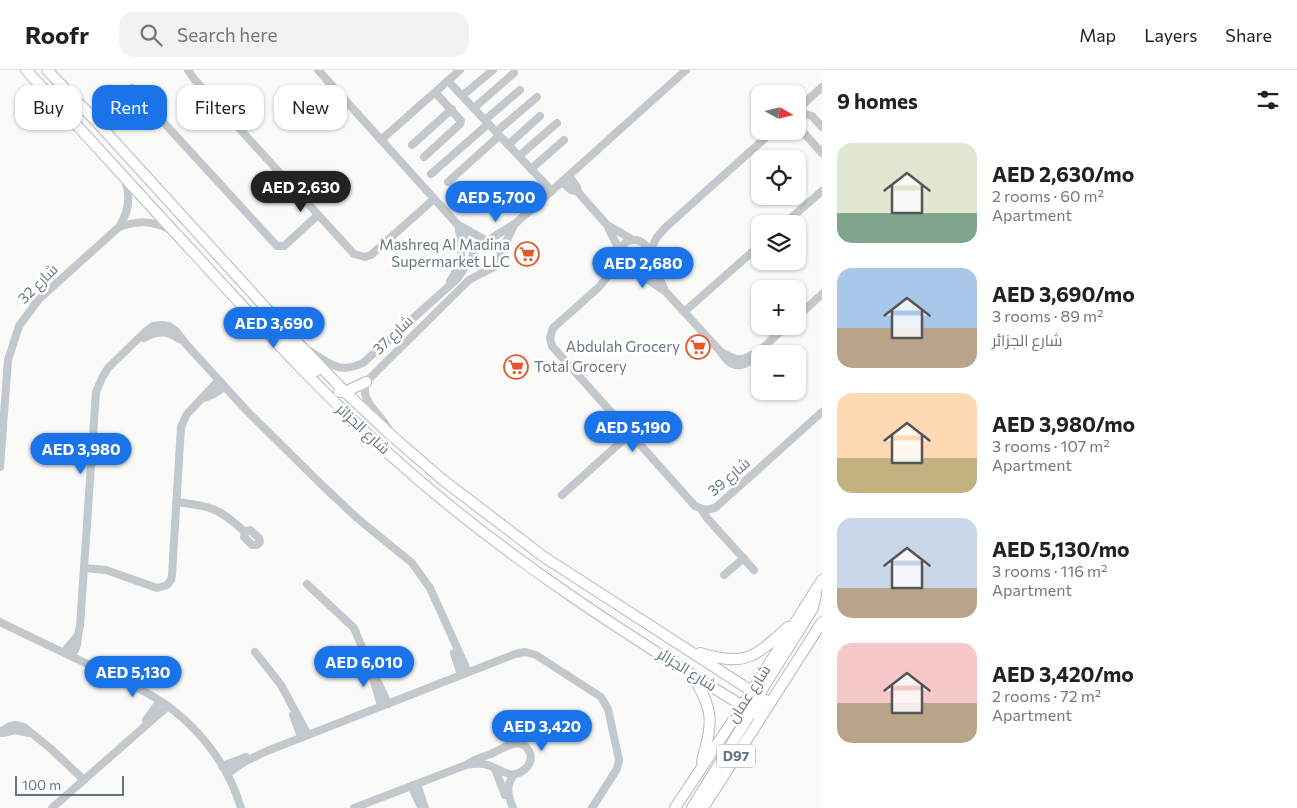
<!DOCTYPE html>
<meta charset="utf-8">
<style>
body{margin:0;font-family:Commissioner,Cairo,sans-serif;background:#f2f2f2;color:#222;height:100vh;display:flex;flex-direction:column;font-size:19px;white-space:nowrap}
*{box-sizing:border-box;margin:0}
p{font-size:16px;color:#767676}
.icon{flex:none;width:28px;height:28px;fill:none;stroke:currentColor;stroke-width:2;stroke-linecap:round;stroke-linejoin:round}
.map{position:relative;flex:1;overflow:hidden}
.side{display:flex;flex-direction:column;background:#fff;width:475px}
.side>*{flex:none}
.hud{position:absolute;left:15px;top:15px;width:475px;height:45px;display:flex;gap:10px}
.needle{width:32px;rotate:98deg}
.fabs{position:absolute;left:751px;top:15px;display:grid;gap:10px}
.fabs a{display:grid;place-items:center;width:55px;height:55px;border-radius:10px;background:#fff;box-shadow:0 1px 4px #0004;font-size:25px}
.scale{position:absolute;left:15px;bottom:12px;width:109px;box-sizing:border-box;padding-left:5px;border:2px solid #657683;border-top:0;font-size:14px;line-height:18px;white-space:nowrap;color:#657683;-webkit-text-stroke:4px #fff;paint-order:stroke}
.price{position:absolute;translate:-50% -42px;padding:0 11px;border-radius:18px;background:#1a73e8;color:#fff;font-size:16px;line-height:32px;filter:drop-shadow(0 1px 2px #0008)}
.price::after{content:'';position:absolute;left:50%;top:30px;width:15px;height:11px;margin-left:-8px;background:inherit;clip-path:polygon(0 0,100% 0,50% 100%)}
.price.on{background:#222;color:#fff}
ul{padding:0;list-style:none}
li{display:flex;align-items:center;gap:15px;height:125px;padding:0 15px}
li span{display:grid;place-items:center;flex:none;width:140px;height:100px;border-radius:15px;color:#555}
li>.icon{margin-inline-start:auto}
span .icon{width:60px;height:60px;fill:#fffc;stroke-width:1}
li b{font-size:21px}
h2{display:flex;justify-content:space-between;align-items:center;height:60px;padding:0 15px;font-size:21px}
.tag{padding:0 18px;border-radius:15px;background:#fff;box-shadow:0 1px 4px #0004;font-size:18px;line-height:45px}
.tag.on{background:#1a73e8;color:#fff}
header{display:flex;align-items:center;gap:30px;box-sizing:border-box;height:70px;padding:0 25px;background:#fff;border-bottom:1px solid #e0e0e0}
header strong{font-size:24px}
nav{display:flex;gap:28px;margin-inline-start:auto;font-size:18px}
.search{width:350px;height:45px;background:#f2f2f2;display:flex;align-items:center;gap:12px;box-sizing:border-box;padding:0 18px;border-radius:15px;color:#767676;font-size:19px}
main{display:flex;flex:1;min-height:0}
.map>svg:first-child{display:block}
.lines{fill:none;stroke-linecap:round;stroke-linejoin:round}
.major-casing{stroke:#b5babe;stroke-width:12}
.minor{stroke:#c3c8cc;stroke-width:8}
.major{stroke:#fff;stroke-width:10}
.labels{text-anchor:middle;stroke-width:5;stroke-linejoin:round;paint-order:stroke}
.shield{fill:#fff;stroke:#939fa8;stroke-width:1}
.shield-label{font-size:14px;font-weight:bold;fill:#657683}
.poi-label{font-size:15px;fill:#657683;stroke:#fff;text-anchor:end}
.street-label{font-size:15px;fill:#657683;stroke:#fff}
</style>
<header>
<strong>Roofr</strong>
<div class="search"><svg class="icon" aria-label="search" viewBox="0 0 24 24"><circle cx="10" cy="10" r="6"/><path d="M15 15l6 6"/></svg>Search here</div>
<nav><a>Map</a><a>Layers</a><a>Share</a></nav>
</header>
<main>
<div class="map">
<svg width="822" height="738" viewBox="0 0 822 738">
<rect width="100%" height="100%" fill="#fafaf8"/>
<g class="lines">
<g class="major-casing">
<g id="major">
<path d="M26,0c56,60 111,122 167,182 66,72 131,144 204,209 111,99 237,179 364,256"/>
<path d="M47,0l47,49 202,222 49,51 47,44 51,44 101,77 226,146"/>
<path d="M275,263l41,38"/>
<path d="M339,322h6l21,-10"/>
<path d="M700,583c46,14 55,4 88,-26"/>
<path d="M693,606c21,36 20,45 9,85"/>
<path d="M764,642c-7,-3 -9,-9 -6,-16l55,-88 3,-13"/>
<path d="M675,738l68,-103 79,-125"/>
<path d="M692,738l60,-97 2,-6"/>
<path d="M703,738l119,-186"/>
</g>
</g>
<g class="minor">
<path d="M188,0l6,9 160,175 11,3 6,-2 63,-56"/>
<path d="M318,0l139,154 16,28"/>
<path d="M448,11l104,110"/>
<path d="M132,18l145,158h7l34,-31"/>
<path d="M462,26l31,-26"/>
<path d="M474,38l40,-35"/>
<path d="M798,39l24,-22"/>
<path d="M798,42l14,4 10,11"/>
<path d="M485,50l35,-30"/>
<path d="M802,61l20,22"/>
<path d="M496,62l41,-35"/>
<path d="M381,70l79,-70"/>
<path d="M412,75l40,-36"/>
<path d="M508,75l32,-29"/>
<path d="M519,86l38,-33"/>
<path d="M424,87l36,-33 1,-3 -26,-29"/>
<path d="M531,99l33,-29"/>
<path d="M431,104l57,-50"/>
<path d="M569,106l8,11 1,5 29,33 13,27"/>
<path d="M448,112l51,-46"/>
<path d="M562,112l9,8 7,2"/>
<path d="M457,154l30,17 29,-18 170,-153"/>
<path d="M784,154l38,-33"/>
<path d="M609,156l24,14"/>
<path d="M119,157c19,-6 32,-7 50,2"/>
<circle cx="634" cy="185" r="15"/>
<circle cx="487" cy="185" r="14"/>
<path d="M501,181l13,-25"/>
<path d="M649,183l8,-16 9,-10 107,-96"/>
<path d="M620,187l-7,13 -14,17 -46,41 -3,10 2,8 143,160 10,4 10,-2 107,-96"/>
<path d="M649,188l15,30"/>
<path d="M632,199l34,23 54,59c7,11 15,19 28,11l38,-36"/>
<path d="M450,211c13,-19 13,-28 9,-50"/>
<path d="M684,242l76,-67"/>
<path d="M798,246l24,-22"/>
<path d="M144,268c12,-7 23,-8 35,1"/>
<path d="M310,281c19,13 30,23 53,12l94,-84 16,-23"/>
<path d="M723,283c11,6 17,9 28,2"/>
<path d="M204,328l10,-4 10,-7"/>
<path d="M389,360c-8,-17 -30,-28 -23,-48l103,-102 21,-11"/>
<path d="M0,397l8,-107 11,-34 20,-27 80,-72c10,-15 12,-32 5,-49"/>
<path d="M562,425l69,-62"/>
<path d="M176,432c35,4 43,6 69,30"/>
<path d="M701,439l6,9 47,52"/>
<path d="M250,460l9,8 1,4 -3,3h-5l-8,-8 1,-5z"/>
<path d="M85,498l21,2 51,18 10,-3 4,-5 1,-5 9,-148 6,-13 31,-33"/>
<path d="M724,505l20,-17"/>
<path d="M307,514l47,44 15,36 12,42"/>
<path d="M0,552c31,15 62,30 92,44 19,9 37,17 55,27 44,24 80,67 94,115"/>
<path d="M64,582l14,-17 2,-9 16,-234 6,-14 6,-10 37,-36 8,-6 9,-1 7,1 7,5 9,12 62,68 77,76 33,31 55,45 18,25 38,84"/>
<path d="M255,582l26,33 27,50"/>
<path d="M454,583l7,22"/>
<path d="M72,586l5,-11 1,-10"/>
<path d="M378,612l10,22"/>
<path d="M293,645l8,22"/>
<path d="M146,650l14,-19"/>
<path d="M0,662l10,-6 7,-1 7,2 26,21 34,32"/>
<path d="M3,663l12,-3 14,3"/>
<path d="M222,696l24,-9"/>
<path d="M495,699l10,26"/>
<path d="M227,704l17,-12 23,-11 248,-97 10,-2 11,3 65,42 7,12 11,51 -2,9 -25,39"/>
<path d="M417,714l8,24"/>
<path d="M411,716l10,21"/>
<path d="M52,738l116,-102"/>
<path d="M354,738l112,-43c6,-1 11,-2 17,-1 17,2 28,21 45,2 3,-5 4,-10 1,-15 -8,-16 -27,-2 -38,3 -9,3 -17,5 -25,11"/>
<path d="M513,738c-5,-13 -8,-22 1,-33"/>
</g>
<use href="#major" class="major"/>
</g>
<defs>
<g id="supermarket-ring" transform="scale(1.25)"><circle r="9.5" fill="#fff" stroke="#e4572e" stroke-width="1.5"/><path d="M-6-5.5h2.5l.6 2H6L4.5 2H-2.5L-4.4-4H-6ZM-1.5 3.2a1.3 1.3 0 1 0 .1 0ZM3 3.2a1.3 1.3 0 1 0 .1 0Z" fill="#e4572e"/></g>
</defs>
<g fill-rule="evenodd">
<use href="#supermarket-ring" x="527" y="184"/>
<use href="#supermarket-ring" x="698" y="277"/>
<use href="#supermarket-ring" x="516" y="297"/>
</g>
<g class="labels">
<rect class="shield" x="717" y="674.5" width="38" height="23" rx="4"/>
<g class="shield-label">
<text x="736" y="691">D97</text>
</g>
<g class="poi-label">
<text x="510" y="180">Mashreq Al Madina<tspan x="510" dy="17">Supermarket LLC</tspan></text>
<text x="680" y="282">Abdulah Grocery</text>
<text x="534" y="302" text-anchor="start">Total Grocery</text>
</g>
<g class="street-label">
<text transform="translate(38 214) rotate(-45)" y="5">شارع 32</text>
<text transform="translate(393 265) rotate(-44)" y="5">شارع 37</text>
<text transform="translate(363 359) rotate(43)" y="5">شارع الجزائر</text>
<text transform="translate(729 407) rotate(-41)" y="5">شارع 39</text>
<text transform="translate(687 600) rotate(32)" y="5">شارع الجزائر</text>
<text transform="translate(749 624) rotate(-57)" y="5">شارع عمان</text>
</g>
</g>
</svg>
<div class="fabs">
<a><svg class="needle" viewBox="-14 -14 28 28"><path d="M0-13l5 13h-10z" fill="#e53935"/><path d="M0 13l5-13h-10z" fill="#767676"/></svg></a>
<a><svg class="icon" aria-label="locate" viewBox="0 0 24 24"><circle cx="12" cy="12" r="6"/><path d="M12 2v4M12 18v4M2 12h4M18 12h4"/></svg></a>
<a><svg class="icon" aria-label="layers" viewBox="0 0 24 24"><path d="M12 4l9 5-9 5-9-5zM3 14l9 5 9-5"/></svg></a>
<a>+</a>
<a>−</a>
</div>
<div class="scale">100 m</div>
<b class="price on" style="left:301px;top:143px">AED 2,630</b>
<b class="price" style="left:496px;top:153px">AED 5,700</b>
<b class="price" style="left:643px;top:219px">AED 2,680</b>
<b class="price" style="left:274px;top:279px">AED 3,690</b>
<b class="price" style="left:633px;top:383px">AED 5,190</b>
<b class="price" style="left:81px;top:405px">AED 3,980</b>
<b class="price" style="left:364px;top:618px">AED 6,010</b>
<b class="price" style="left:133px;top:628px">AED 5,130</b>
<b class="price" style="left:542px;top:682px">AED 3,420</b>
<div class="hud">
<a class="tag">Buy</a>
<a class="tag on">Rent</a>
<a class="tag">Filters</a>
<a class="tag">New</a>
</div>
</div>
<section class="side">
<h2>9 homes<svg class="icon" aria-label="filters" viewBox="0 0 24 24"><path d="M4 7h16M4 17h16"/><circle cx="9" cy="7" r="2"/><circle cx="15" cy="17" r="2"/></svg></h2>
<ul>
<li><span style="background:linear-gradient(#dfe7d0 70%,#7fa58c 0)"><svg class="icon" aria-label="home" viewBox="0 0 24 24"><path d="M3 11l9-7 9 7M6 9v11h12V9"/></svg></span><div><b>AED 2,630/mo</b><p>2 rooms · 60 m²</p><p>Apartment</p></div></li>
<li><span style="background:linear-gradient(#a9c7e8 60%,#b9a48a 0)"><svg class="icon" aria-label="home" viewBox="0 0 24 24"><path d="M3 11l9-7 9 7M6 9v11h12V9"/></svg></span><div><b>AED 3,690/mo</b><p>3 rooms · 89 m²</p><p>شارع الجزائر</p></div></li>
<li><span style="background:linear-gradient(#ffd9b3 65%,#c2b280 0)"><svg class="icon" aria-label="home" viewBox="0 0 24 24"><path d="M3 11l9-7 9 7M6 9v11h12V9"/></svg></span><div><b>AED 3,980/mo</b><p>3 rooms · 107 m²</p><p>Apartment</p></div></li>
<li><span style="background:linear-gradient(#c9d6e8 70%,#b9a48a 0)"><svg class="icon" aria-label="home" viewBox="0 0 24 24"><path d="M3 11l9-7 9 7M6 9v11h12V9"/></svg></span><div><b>AED 5,130/mo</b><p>3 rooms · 116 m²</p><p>Apartment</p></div></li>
<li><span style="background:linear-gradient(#f6c9c9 60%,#b9a48a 0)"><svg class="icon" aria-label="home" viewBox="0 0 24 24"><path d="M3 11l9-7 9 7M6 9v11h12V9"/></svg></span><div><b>AED 3,420/mo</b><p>2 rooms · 72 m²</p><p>Apartment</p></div></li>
</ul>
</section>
</main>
